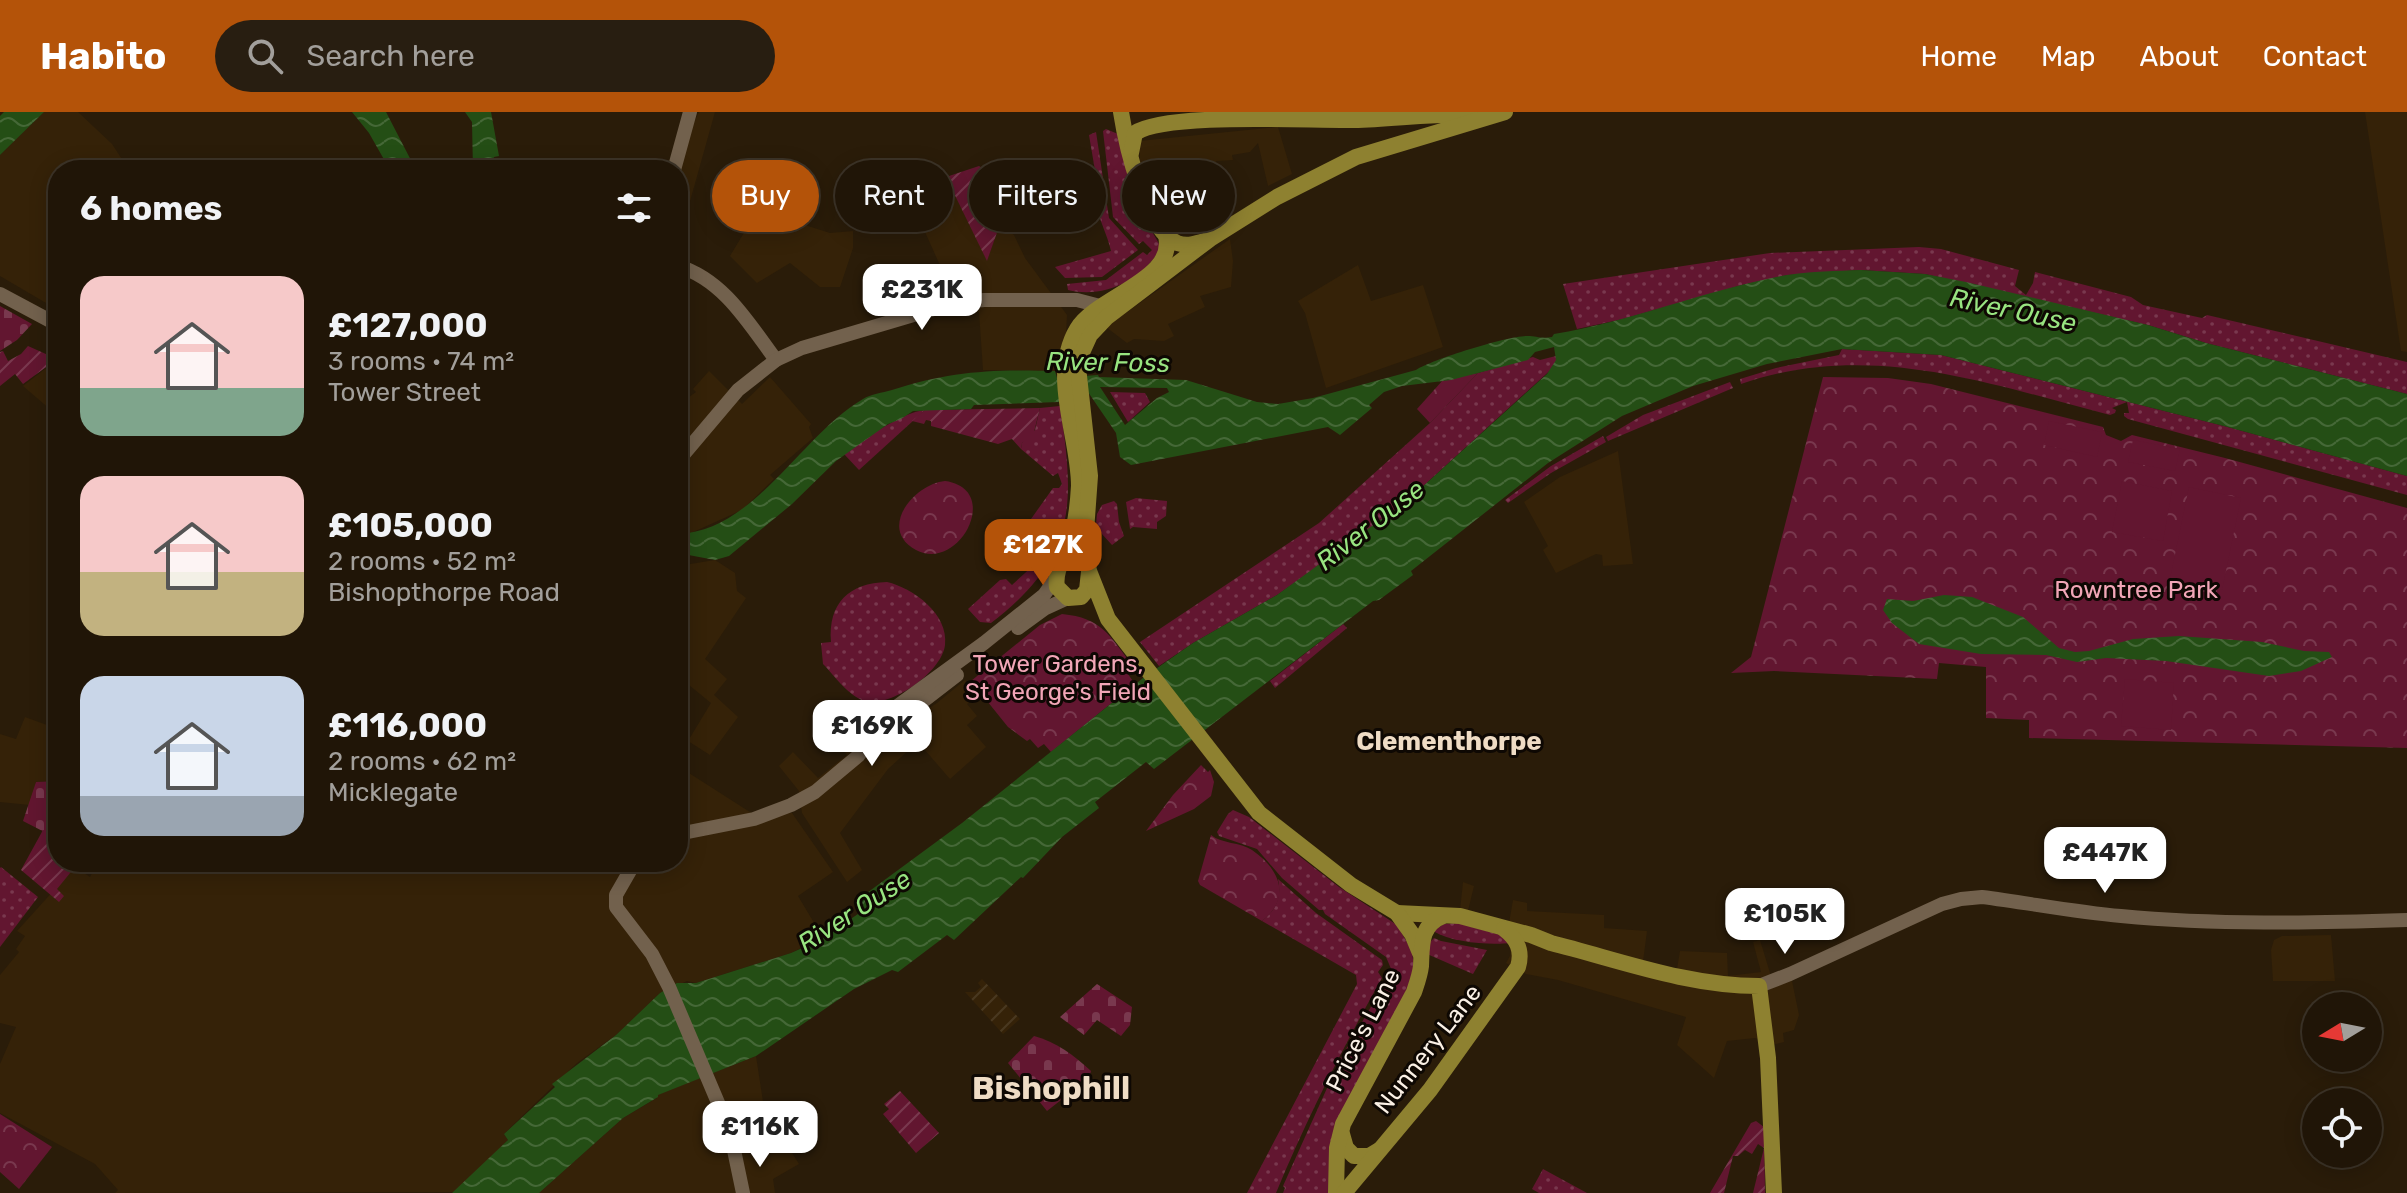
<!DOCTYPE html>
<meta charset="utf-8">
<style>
body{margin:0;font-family:Rubik,sans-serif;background:#281e11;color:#f1f3f6;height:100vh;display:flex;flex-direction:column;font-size:30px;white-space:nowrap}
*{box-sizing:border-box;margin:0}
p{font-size:26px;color:#a29f9b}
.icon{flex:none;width:44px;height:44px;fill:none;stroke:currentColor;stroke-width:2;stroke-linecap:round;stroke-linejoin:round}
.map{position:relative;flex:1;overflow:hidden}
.side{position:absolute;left:48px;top:48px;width:640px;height:712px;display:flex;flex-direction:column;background:#201507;border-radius:32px;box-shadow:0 4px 20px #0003,0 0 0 2px #3d3428}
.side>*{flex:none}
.top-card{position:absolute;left:712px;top:48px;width:760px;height:72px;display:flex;gap:16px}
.needle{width:52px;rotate:260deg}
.buttons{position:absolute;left:2302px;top:880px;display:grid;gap:16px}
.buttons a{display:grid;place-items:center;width:80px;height:80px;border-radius:50%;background:#201507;box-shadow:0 4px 20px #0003,0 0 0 2px #3d3428;font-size:40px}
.price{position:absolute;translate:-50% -68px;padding:0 18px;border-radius:16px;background:#fff;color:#222;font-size:26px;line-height:52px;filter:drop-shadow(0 2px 4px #0008)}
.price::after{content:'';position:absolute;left:50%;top:48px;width:24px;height:18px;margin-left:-12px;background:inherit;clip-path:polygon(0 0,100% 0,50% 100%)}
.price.active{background:#b45309;color:#fff}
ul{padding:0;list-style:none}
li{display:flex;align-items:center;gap:24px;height:200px;padding:0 32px}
li span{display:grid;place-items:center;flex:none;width:224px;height:160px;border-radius:24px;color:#555}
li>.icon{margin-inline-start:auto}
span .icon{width:96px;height:96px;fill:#fffc;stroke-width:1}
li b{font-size:34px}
h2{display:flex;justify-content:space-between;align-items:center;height:96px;padding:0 32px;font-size:34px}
.tag{padding:0 28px;border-radius:36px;background:#201507;box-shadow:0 4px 20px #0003,0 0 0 2px #3d3428;font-size:28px;line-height:72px}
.tag.active{background:#b45309;color:#fff}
header{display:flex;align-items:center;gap:48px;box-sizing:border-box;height:112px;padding:0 40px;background:#b45309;color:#fff}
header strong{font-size:38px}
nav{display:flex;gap:44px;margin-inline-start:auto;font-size:28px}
.search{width:560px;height:72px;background:#281e11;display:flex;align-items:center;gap:20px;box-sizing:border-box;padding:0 28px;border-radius:44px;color:#a29f9b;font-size:30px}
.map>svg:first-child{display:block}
.built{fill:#352208}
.industrial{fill:url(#industrial-furrows)}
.grass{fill:url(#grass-dots)}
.forest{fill:url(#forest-crowns)}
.cemetery{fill:url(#cemetery-stones)}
.garden{fill:url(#garden-furrows)}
.pitch{fill:#621630}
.water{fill:url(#water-waves);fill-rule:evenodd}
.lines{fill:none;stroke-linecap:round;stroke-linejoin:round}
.secondary{stroke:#72614d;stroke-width:14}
.primary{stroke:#8e8130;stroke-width:16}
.labels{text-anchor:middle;stroke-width:6;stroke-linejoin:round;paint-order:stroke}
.park-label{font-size:24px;fill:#f2a6b7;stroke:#0e0803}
.street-label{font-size:24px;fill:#faf0e5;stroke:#0e0803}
.water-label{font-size:26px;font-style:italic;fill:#98e480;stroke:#0e0803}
.neighbourhood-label{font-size:26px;font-weight:bold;fill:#efdcc5;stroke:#0e0803}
.district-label{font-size:32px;font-weight:bold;fill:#efdcc5;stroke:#0e0803}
</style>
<header>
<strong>Habito</strong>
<div class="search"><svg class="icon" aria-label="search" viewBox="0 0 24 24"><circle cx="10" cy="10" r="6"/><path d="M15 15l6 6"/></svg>Search here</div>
<nav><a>Home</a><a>Map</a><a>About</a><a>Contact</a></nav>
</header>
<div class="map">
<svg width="2407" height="1081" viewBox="0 0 2407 1081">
<defs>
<pattern id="industrial-furrows" width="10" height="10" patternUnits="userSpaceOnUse" patternTransform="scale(2)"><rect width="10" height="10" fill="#352208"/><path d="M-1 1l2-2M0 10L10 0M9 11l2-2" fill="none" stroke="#493820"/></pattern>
<pattern id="grass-dots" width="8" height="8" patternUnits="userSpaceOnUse" patternTransform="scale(2)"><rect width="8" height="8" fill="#621630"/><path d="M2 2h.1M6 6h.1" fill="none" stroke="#79384e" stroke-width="1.8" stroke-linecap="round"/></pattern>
<pattern id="forest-crowns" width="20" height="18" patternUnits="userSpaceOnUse" patternTransform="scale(2)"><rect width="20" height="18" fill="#621630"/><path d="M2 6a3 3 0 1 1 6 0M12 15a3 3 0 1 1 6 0" fill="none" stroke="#79384e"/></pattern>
<pattern id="cemetery-stones" width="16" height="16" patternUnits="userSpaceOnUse" patternTransform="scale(2)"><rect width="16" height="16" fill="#621630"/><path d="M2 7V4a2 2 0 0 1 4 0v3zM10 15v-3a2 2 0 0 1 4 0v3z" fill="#79384e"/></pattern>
<pattern id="garden-furrows" width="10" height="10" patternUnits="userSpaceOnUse" patternTransform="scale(2)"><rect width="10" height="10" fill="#621630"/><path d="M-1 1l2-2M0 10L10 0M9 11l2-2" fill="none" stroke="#79384e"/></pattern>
<pattern id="water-waves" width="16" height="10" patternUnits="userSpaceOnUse" patternTransform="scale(2)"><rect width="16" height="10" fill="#244e15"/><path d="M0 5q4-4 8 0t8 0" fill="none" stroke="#456837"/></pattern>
</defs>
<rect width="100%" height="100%" fill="#2a1c09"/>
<g class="built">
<path d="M44,0h34l34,32 17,26h-71v140l-58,-34v-121z"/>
<path d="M699,0h16l-28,100 -9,-3v-39h-7z"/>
<path d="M2365,0h42v240l-6,-1z"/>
<path d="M1278,15l14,47 -24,12 -10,-43 -8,9 -18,3 1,5 -17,1 5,31 -39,4 -17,-35 -25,3 -1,-23z"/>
<path d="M948,66l39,82 13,-36 14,11 11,23 42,57 -1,20 -7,17 -4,19 -72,-1 -4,-58 -24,2 -3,-22 -45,-100z"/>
<path d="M785,96l23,18 22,7 23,-2v17l-13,39h-20l-30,-24 -33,20 -27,-27 21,-35 20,8z"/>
<path d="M1230,127l3,22 -2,26 -31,9 5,11 -37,17 6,12 -10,5 -30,-2 -7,4 -21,-16z"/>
<path d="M1358,153l13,36 52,-16 20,62 -117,41 -21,-75 -7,-12z"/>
<path d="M58,247v57l-35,-30z"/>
<path d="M709,259l33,33 28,-27 41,47 -2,3 4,11 -43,37 4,4 -32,31 -51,23 -13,-8v-120l18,-13 -3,-3z"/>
<path d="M1618,339l15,113 -30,2 -1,-11 -6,-1 -40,19 -13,-23 5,-4 -24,-44 36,-25z"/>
<path d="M715,448l20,13 2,18 9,7 -41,61 22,20 -13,16 24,22 -28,38 -22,-14 23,-38 -33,-27v-110z"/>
<path d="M965,568l12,15 -10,9 10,12 -10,9 19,22 -36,32 -32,-37 -12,-2 5,8 -23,21 -48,64 22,37 -15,12 -45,-69 -3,-22 -20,-25 14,-14 25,26 29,-23 -19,-21 14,-15 22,21 42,-17 31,-20z"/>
<path d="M25,605l33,12v52l-22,1 -6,23 -30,-3v-68l16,5z"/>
<path d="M678,654l75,48 39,-1 41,59 -35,24 21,35 8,4 -36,18 -95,30 -9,-2 -27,12 -44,42 -39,28 -73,71 4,6 -52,52 -341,1 3,-3 -23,-26 -95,-51v-49l16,-37 -16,-4v-48l19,-23 -3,-3 9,-13 -8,-5 58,-64 15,10 8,-15h580z"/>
<path d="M1463,770l11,4 -6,25 41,12 4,-23 14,3v8l77,4v13l43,3 -4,31 34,7 3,-18 47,2 1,23 33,-4 -8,-30 7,-2 14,46 18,-5 7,34 -5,15 -11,3 1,9 -8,2 -21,-6 -28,3 -13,37 -37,-33 9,-28 -128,-37 -32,-6 -20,-11 4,-7 1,-13 -52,-23z"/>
<path d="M2331,823l4,46h-62l-2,-31 3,-10 8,-4z"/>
<path d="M756,944l8,52 35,56 -26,15 2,14h-236l84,-75 34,-20v-3z"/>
</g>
<path class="industrial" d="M982,867l38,40 -17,15 -38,-42h10l6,-5 -3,-4z"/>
<g class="grass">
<path d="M1106,17l12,5 16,67 27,46c-17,33 -57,52 -93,43l-1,-6 39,-4 37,-28 4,3 5,-5 -9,-9 -4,3 -26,-27 -10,-86z"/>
<path d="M1096,20l13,86 29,32 -36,27 -37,1 -10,-11 56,-16c-4,-18 -12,-30 -15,-48l4,-3 -11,-65z"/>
<path d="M1919,135l22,2 78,21 -4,16 11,9 7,-12 2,-11 96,25 12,8 59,13 5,-3 200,47v32l-201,-51 -58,-18 -223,-51 -64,-4 -73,5 -46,10 -119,34 -46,10 -14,-45 207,-31z"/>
<path d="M1842,237l99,6 283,71 183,50v19l-279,-76 -4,-3v-3h5l-2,-11 -15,6 4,2 -1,3 -5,2c-124,-32 -241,-75 -369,-31l-1,-5 36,-11 63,-13z"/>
<path d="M1556,244v9l-147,134 -41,32 -91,64 -84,48 -34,23 -19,-24 179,-119 111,-100 48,-50 55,-16 7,3z"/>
<path d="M1730,270l3,6 -125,53 -2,-4 37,-22z"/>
<path d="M1110,280l35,1 5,9 -22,20z"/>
<path d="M1060,294c15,99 17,151 -69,217l-11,-1 -12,-13 32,-29 6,-1 6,6 25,-23 -5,-6 3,-9 -2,-2 12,-13 -14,-13 22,-31h6l3,-4 -4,-11 -5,3 -32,-27 1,-6 13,-13 5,-22z"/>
<path d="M925,298l-66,60 -15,-16c19,-15 59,-42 81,-44z"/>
<path d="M1603,324l3,6 -55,31 -43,30 -3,-3 46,-34z"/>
<path d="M1136,386l31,3 -1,15 -9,6v7l-24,-2 -3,2 -4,-27z"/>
<path d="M1114,389l3,3 2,18 5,14 -12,9 -11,-12 -6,2 2,-21 5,-9z"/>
<path d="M887,470c26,6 62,32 58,63 -3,27 -54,63 -80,56 -17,-5 -30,-25 -42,-37l-2,-21 10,-1c-3,-39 18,-59 56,-60z"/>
<path d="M1343,512l4,4 -72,60 -5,-7z"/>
<path d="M1233,698l16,7 90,70 58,38 15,26 2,17 -6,19 -73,139 -5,67h-47l2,-5 -2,-2 58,-129 4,-2v-4l47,-80 -6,-14 -61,-43 -2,-4h-4l-37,-32 -25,-29 -38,-13 -2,-4 11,-18z"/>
<path d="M1,755l37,30 -38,50v-79z"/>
<path d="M1278,767l38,34 66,47 1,5 -5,7 4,6c-40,71 -75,140 -106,215h-29l110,-209 -1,-9 -7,-4 -87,-50c14,-11 20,-24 16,-42z"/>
<path d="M1458,811l50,14 3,6c-22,2 -58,0 -78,-12l11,-7z"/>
<path d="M1434,826l7,3 46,9 -14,24 -46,-20 2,-11z"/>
<path d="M1543,1057l44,24h-48l-7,-4z"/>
</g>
<g class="forest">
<path d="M1478,261l-48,50 -13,-14 26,-29z"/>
<path d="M1823,265l65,1 43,6 172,43 3,8 15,6 11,-6 93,23 182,50v240l-378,-10v-18l-43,-2v-51l-47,-4 -2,16 -163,-8 -43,2 20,-16z"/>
<path d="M945,369c58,8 14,92 -29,69 -39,-21 -2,-66 29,-69z"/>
<path d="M1062,502c40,4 47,21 70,51l-7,5 10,14 -84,68 -7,-8 -6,4 -8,-9 -3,2 -19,-14 -37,-46 69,-56z"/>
<path d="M1201,653l7,7 2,-2 4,12 -3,14 -17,13 -48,22 27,-36z"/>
<path d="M1211,723c11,9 29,7 41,15 28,19 40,48 10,71l-62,-36 -2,-4z"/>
<path d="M0,1002l52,33 -33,42 -19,-17z"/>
</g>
<g class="cemetery">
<path d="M0,194l32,18 -15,16 -17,11z"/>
<path d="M58,669v58l-35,-18 13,-39z"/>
<path d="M1097,872l35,23 -2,18 -9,11 -24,-16 -13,15 -24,-18z"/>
<path d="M1034,924c22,6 40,19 57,35l-2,7 -42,33 -39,-48z"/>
</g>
<g class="garden">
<path d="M979,54l5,3 16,55 -13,37 -41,-84z"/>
<path d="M28,234l29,13 -34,25 -8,-10 -15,12v-34l3,-1 5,10 13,-7z"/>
<path d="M1040,296l-7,28 -11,7 -1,6 -9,-10 -14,5 -67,-18v-5l-5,-1 -2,4 -12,-3 13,-11z"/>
<path d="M43,718l15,9v23h14l3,5 -18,22 7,7 -5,6 -38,-32z"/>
<path d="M900,979l39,42 -23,20 -33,-39 6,-5 -5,-5z"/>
<path d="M1756,1009l8,6 1,66h-12l11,-45 -6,-4 -6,10 -7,-4 -7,6h-5l-9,37h-14l41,-70z"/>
</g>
<g class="pitch">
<path d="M2049,309l53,11 -5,25 -53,-12z"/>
<path d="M2133,328l47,9 -5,22 -47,-9z"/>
<path d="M2122,369l50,10 -9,50 -51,-9z"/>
<path d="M2189,375l52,11 -19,92 -52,-11z"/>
<path d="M2125,567l49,4 -3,47 -50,-4z"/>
</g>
<g class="water">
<path d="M4,0h40l-44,43v-39z"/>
<path d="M352,0h34l30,58h-26l-21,-37z"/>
<path d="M465,0h26l8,44 -5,1 -2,4 8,2 1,7h-28l-1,-48z"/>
<path d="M1861,158l64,4 41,8 182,43 58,18 201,51v82l-183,-50 -283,-71 -99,-6 -75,15 -74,22 -71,30 -74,47 -137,108 2,4 -34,25 -6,1 -219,168 -8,-7 -51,40 4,6 -37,29 -39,41 -2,-1 -67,63 -7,-5 -49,37 -6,-2 -38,19 -98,67 -98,39v2l-35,21 -84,75h-87l56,-53 -4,-6 51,-47 -3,-3 64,-49 44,-42 17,-10h19l95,-30 27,-12 43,-29 -5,-11 106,-78 181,-145 50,-35 84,-48 132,-96 138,-125 9,-14 -2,-13 -19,5 -7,8 -50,13 -27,7 -49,6 -18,6 -15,13 3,3 -32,27 -12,-8 -197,38 -11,-8 -4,-24 -28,-41 -29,10 -85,3 -3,4 -58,2 -12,8 -13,5 -52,37 -44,43 -63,52 -14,4 -37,-7v-19c77,-3 123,-99 185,-135 8,-5 19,-6 29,-9 57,-19 102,-21 163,-19l2,7 41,-3 1,2 87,3 71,22 21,2 35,-6 103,-28c17,-11 92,-34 111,-34 10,0 13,3 25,1l2,-3c80,-13 154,-45 233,-59 25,-4 49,-4 74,-5zM1100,275l67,1 2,4 -12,6 -32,27z"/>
<path d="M1944,483l28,2 51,20 36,31 16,4 14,-1 44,-12 46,-3 83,6 42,9 25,1 3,5 -31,14 -32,5 -103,-15 -60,-3 -29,4 -31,-7 -65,-1 -62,-10 -27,-21 -9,-13 4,-11 26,2z"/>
</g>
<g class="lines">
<g class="secondary">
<path d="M674,58l16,-58"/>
<path d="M678,154c46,14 71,58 98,94"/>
<path d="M0,182l58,31"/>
<path d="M678,349l60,-71 38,-30 26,-12 152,-45 30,-3h93l23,6"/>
<path d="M1018,516l26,-19 24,-11"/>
<path d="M889,611l24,-14 44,-34"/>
<path d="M678,722l76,-15 37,-14 24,-13 43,-36 34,-46 92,-67 60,-48 12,-17"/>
<path d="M635,750l-19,33v12l36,47 17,33 61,144 13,62"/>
<path d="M1759,874l31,-12 152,-70 19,-5 21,-2c47,6 93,15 139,19 95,9 191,7 286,4"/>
</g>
<g class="primary">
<path d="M1121,0c5,32 24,118 56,131 11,4 21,0 31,-3"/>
<path d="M1131,41l4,-20c32,-21 174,-12 219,-13 43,-1 86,-8 129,-5"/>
<path d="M1089,460l-2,18 -6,7 -13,1 -11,-11c-3,-16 8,-31 13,-46 6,-17 8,-37 9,-55 0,-50 -30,-110 -2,-157 21,-34 104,-50 88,-97"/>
<path d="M1397,801l63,3 71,19 20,8c68,17 136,43 208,43l9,72 6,135"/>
<path d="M1420,841l-8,-19 -15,-21 -46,-28 -92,-72 -151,-194 -19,-48 -4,-26 5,-69 -12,-109 2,-10 10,-22 17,-18 103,-78 67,-42 79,-40 149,-45"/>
<path d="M1342,1022l4,14 8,8h15l10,-6"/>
<path d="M1336,1081l1,-45 6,-24 71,-132c3,-9 6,-17 7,-26 1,-21 -1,-41 22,-50"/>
<path d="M1344,1081l86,-103 88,-123c5,-17 -1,-28 -14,-38"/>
</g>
</g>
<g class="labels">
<g class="park-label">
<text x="2136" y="486">Rowntree Park</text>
<text x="1058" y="560">Tower Gardens,<tspan x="1058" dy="28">St George's Field</tspan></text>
</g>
<g class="street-label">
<text transform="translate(1363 918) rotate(-63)" y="8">Price's Lane</text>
<text transform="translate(1428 937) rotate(-52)" y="8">Nunnery Lane</text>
</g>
<g class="water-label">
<text transform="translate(2013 198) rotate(12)" y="9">River Ouse</text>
<text transform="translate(1108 250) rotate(1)" y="9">River Foss</text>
<text transform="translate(1370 413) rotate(-38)" y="9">River Ouse</text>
<text transform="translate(854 799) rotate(-33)" y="9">River Ouse</text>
</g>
<g class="neighbourhood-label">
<text x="1449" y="638">Clementhorpe</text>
</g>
<g class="district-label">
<text x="1051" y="987">Bishophill</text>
</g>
</g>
</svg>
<div class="buttons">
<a><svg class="needle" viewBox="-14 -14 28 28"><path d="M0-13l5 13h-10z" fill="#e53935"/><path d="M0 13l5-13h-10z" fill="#a29f9b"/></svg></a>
<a><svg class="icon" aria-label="locate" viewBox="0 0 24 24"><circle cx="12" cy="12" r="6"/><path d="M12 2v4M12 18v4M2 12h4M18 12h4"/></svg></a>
</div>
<b class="price" style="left:922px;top:220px">£231K</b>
<b class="price active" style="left:1043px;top:475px">£127K</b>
<b class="price" style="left:872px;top:656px">£169K</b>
<b class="price" style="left:2105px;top:783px">£447K</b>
<b class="price" style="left:1785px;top:844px">£105K</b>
<b class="price" style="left:760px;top:1057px">£116K</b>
<div class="top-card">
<a class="tag active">Buy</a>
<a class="tag">Rent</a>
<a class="tag">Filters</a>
<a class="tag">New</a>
</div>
<section class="side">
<h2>6 homes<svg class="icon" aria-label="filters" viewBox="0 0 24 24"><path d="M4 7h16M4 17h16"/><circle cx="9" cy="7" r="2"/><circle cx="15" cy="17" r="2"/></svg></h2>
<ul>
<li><span style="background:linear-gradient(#f6c9c9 70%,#7fa58c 0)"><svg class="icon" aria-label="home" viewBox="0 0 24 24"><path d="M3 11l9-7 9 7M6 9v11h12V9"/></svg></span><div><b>£127,000</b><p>3 rooms · 74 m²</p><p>Tower Street</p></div></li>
<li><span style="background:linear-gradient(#f6c9c9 60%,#c2b280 0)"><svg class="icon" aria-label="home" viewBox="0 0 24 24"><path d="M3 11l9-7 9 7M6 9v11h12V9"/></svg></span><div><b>£105,000</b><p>2 rooms · 52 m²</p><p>Bishopthorpe Road</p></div></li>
<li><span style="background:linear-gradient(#c9d6e8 75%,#9aa5b1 0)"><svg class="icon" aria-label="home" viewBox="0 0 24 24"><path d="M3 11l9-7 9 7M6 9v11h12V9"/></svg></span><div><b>£116,000</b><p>2 rooms · 62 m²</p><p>Micklegate</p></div></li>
</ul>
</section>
</div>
